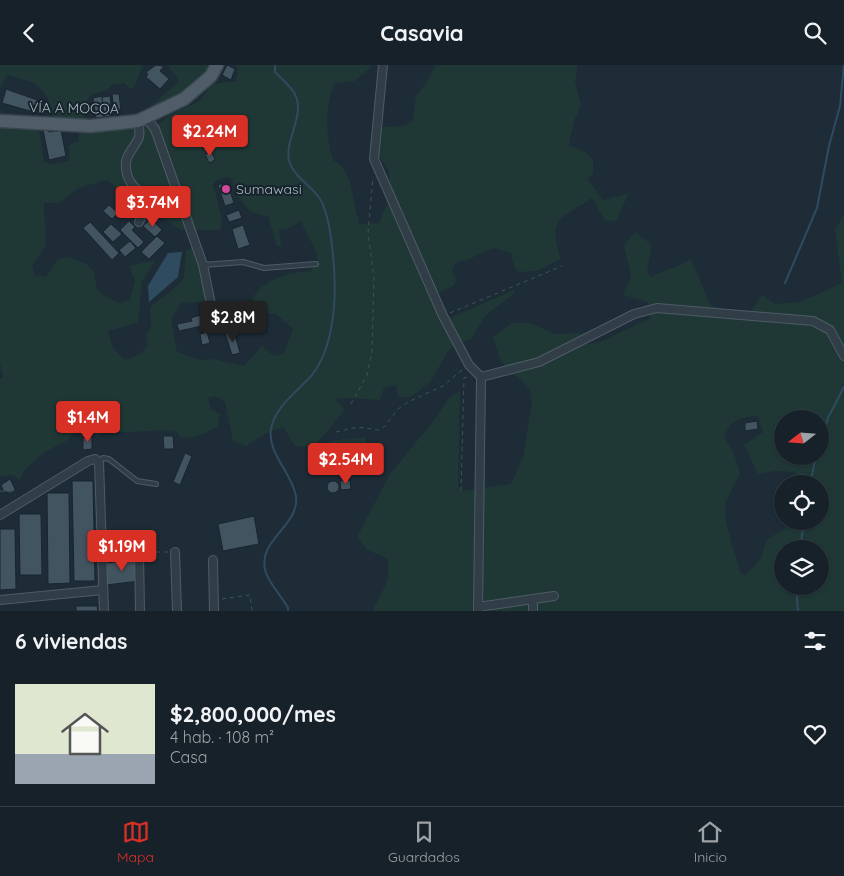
<!DOCTYPE html>
<html lang="es">
<meta charset="utf-8">
<style>
body{margin:0;font-family:Quicksand,sans-serif;background:#1f2931;color:#f1f3f6;height:100vh;display:flex;flex-direction:column;font-size:19px;white-space:nowrap}
*{box-sizing:border-box;margin:0}
p{font-size:16px;color:#9ea3a8}
.icon{flex:none;width:28px;height:28px;fill:none;stroke:currentColor;stroke-width:2;stroke-linecap:round;stroke-linejoin:round}
.map{position:relative;height:546px;overflow:hidden}
.drawer{display:flex;flex-direction:column;background:#162129;flex:1}
.drawer>*{flex:none}
.needle{width:32px;rotate:253deg}
.buttons{position:absolute;left:774px;top:345px;display:grid;gap:10px}
.buttons a{display:grid;place-items:center;width:55px;height:55px;border-radius:50%;background:#162129;box-shadow:0 1px 4px #0004,0 0 0 1px #353e46;font-size:25px}
.price{position:absolute;translate:-50% -42px;padding:0 11px;border-radius:5px;background:#d93025;color:#fff;font-size:16px;line-height:32px;filter:drop-shadow(0 1px 2px #0008)}
.price::after{content:'';position:absolute;left:50%;top:30px;width:15px;height:11px;margin-left:-8px;background:inherit;clip-path:polygon(0 0,100% 0,50% 100%)}
.price.active{background:#222;color:#fff}
ul{padding:0;list-style:none}
li{display:flex;align-items:center;gap:15px;height:125px;padding:0 15px}
li span{display:grid;place-items:center;flex:none;width:140px;height:100px;border-radius:0px;color:#555}
li>.icon{margin-inline-start:auto}
span .icon{width:60px;height:60px;fill:#fffc;stroke-width:1}
li b{font-size:21px}
h2{display:flex;justify-content:space-between;align-items:center;height:60px;padding:0 15px;font-size:21px}
header{display:flex;justify-content:space-between;align-items:center;height:65px;padding:0 15px;background:#162129;font-size:22px;font-weight:700}
.tab-bar{display:flex;justify-content:space-around;align-items:center;height:70px;border-top:1px solid #353e46;background:#162129;font-size:14px;color:#9ea3a8}
.tab-bar a{display:grid;justify-items:center;gap:2px}
.tab-bar .active{color:#d93025}
.map>svg:first-child{display:block}
.green{fill:#1f3836;fill-rule:evenodd}
.water{fill:#2f4b60}
.lines{fill:none;stroke-linecap:round;stroke-linejoin:round}
.stream{stroke:#2f4b60;stroke-width:2}
.building{fill:#435461;stroke:#19252d}
.service-casing{stroke:#4e5c65;stroke-width:6}
.minor-casing{stroke:#4e5c65;stroke-width:10}
.primary-casing{stroke:#3a4750;stroke-width:15}
.path{stroke:#3d5453;stroke-width:1;stroke-dasharray:4 4;stroke-linecap:butt}
.service{stroke:#313e47;stroke-width:4}
.minor{stroke:#313e47;stroke-width:8}
.primary{stroke:#4e5d68;stroke-width:12}
.hotel-dot{fill:#d1479c;stroke:#17232b;stroke-width:2}
.labels{text-anchor:middle;stroke-width:4;stroke-linejoin:round;paint-order:stroke}
.street-label{font-size:14px;fill:#aab9c5;stroke:#17232b}
.poi-label{font-size:14px;fill:#aab9c5;stroke:#17232b;text-anchor:start}
</style>
<header><svg class="icon" aria-label="back" viewBox="0 0 24 24"><path d="M15 5l-7 7 7 7"/></svg>Casavia<svg class="icon" aria-label="search" viewBox="0 0 24 24"><circle cx="10" cy="10" r="6"/><path d="M15 15l6 6"/></svg></header>
<div class="map">
<svg width="844" height="546" viewBox="0 0 844 546">
<rect width="100%" height="100%" fill="#1d2c37"/>
<g class="green">
<path d="M0,0h143l-9,22 -4,2 -5,-6 -13,2 -6,6c-24,1 -22,18 -21,38l32,1 12,-7 15,2 8,6 16,-15 32,-15 12,-17 24,-3 2,-10 -2,-6h134v3l-15,13 -21,2c-9,26 -9,51 -1,77l10,7 7,15 9,42 20,-1 11,-25 -1,-28c-13,-13 -16,-28 -6,-43l22,-1 8,-6 3,-24 12,-16 8,-15h142l-3,17 6,23 -7,16 -5,24 16,7 8,8v13l-5,6 15,21 26,-7 -13,28 -11,-1 -13,-22c-32,22 -45,20 -31,61l-24,12 -18,1 -5,-5 -3,-14 -18,-5 -26,12 -12,3 -3,9 5,6 -4,8 -16,7 13,25 66,-29 -4,6 -26,20 -15,24 -12,3 -10,8 -18,31 -20,16h-13l-2,-12 -12,3 -4,12 -33,-2 -13,1 11,10 -17,22 -16,16 -17,-1 -12,-19 -18,7 -19,12 -13,-5 -8,-39 -10,-6 -7,2 3,11 9,5 -2,12c-11,7 -25,14 -38,11l-3,-5c-16,-4 -39,1 -57,0l-7,-7h-9l-6,13 -7,-12 -18,8 -7,7 -23,12 -19,18 -4,9 -7,-5 -13,1v-97l3,-2 -3,-14v-254l9,16 29,1 6,36 7,2 18,-3v-16l10,-4v-11l-15,-11 -11,-2c-5,-30 -18,-36 -46,-42l-7,13zM230,112c9,21 13,37 38,39l9,30h4l-2,-16 9,-1 13,-8c5,14 15,25 17,40l-8,10c-23,2 -46,8 -58,28l2,13 22,2 17,15 -9,24 -10,3 -12,-10 -18,20 -30,-7 -13,1 -24,-8 -6,-33 10,-16 26,-1 -12,-55 -9,3 -2,28 -9,10 -25,19 1,21 -5,6 2,11c-7,9 -12,13 -24,14l-11,-11 -5,-17 30,-9 4,-40 13,-22 -26,6 6,15 -5,19 -11,3 -14,-7 -8,-7 -3,-17 -9,-9 -18,-6 -10,3 -11,17 -11,-2 -3,-9 14,-21 -2,-42h15l19,-15 29,-8 5,3 15,24 31,7 23,16h39l2,-10 -9,-36 4,-4z"/>
<path d="M168,0h44l-45,38 -24,11 36,-33z"/>
<path d="M844,150v396h-471c9,-24 19,-26 14,-53l-20,-8 -10,-13 33,-63 45,-55 14,-21 11,-7 -2,94 3,6 50,-7 12,-27 9,-56 -2,-12 -12,-12 -10,-4 -8,-14 -7,-22 19,-14h19l23,11 31,-1 4,11 11,-2 51,-24 -3,-16 -25,-7 8,-19 -7,-30 11,-14 17,13 -5,25 4,7c14,-8 25,-8 39,-18 9,15 13,31 21,47l38,8 13,-19 13,9 25,-2 42,-19 -7,-53zM758,351l5,16 -19,13 14,29 17,-3 19,1 10,12h16v37h-29l-6,8 -18,10 -6,19 -15,17 -5,-2c-5,-18 -20,-56 -15,-71 4,-10 10,-19 14,-29l-6,-19 -10,-17c7,-17 15,-20 34,-21zM782,354h38v37h-38zM782,484h38v37h-38z"/>
<path d="M365,372l3,22 -36,4 -3,-22z"/>
</g>
<path class="water" d="M182,187l-4,25 -29,25 -1,-16 20,-33z"/>
<g class="lines">
<g class="stream">
<path d="M275,0v7c6,6 13,12 18,19 15,21 -9,48 -4,70 5,16 20,23 29,35 15,19 18,86 16,111 -2,23 -7,49 -22,68 -14,16 -37,31 -41,54 -4,24 21,44 25,67 4,31 -41,44 -30,77 5,13 15,22 22,35v3"/>
<path d="M785,218l32,-75 12,-62 11,-40 4,-41"/>
<path d="M820,381l8,-28 16,-31"/>
<path d="M810,419l6,-28"/>
<path d="M800,484l4,-28"/>
<path d="M796,521l2,25"/>
</g>
</g>
<g class="building">
<path d="M156,0l8,1 -4,5 9,8 -9,10 -14,-12 2,-3 -2,-2z"/>
<path d="M227,0l8,4 -4,11 -9,-5z"/>
<path d="M6,24l34,12 -3,12 -35,-10z"/>
<path d="M112,29h7l2,16 -7,1z"/>
<path d="M102,31l2,21 -8,1 -3,-20z"/>
<path d="M110,31l2,20 -8,1 -2,-20z"/>
<path d="M48,64l1,3 12,-2 5,26 -17,4 -6,-30z"/>
<path d="M212,87l3,8 -6,3 -4,-9z"/>
<path d="M227,117l7,21 -9,3 -7,-21z"/>
<path d="M109,140l9,8 -6,6 -9,-8z"/>
<path d="M239,145l3,8 -13,4 -3,-7z"/>
<path d="M151,154l11,11 -7,7 -12,-11z"/>
<path d="M129,156l6,6 -3,3 12,12 -6,6 -18,-18z"/>
<path d="M90,157l29,31 -7,7 -29,-32z"/>
<path d="M111,159l11,10 -9,8 -10,-10z"/>
<path d="M243,160l7,20 -12,4 -6,-20z"/>
<path d="M157,171l8,7 -16,16 -8,-7z"/>
<path d="M130,176l6,7 -11,9 -6,-7z"/>
<path d="M200,250l2,11 -23,5 -2,-7 15,-3 -1,-3z"/>
<path d="M234,266l6,22 -8,2 -7,-22z"/>
<path d="M207,267l3,11 -8,2 -2,-11z"/>
<path d="M757,356l1,8 -13,2v-8z"/>
<path d="M163,371h10l1,13h-10z"/>
<path d="M92,372v12l-9,1v-12z"/>
<path d="M185,388l7,3 -12,29 -7,-3z"/>
<path d="M10,414l5,10 -1,3h-10l-3,-7z"/>
<path d="M350,415l1,9 -10,1 -1,-9z"/>
<circle cx="333" cy="422" r="6"/>
<path d="M72,416h21l2,100h-21z"/>
<path d="M47,428h22l1,90 -22,1z"/>
<path d="M19,449h22l1,61h-22z"/>
<path d="M254,451l5,28 -36,7 -5,-27z"/>
<path d="M0,464h15l1,60 -16,1z"/>
<path d="M139,495l1,21 -34,4 -1,-22z"/>
<path d="M76,541h21l1,5h-22z"/>
</g>
<g class="lines">
<g class="service-casing">
<g id="service">
<path d="M203,200l40,-3 21,6 52,-4"/>
<path d="M99,397l4,-4 6,1 28,22 19,3"/>
</g>
</g>
<g class="minor-casing">
<g id="minor">
<path d="M383,0l-9,94 69,157 26,49 12,12 -3,234"/>
<path d="M146,53l9,11 48,136 12,59"/>
<path d="M138,56c1,5 2,12 1,16 -4,11 -15,18 -13,31 2,28 31,20 13,54"/>
<path d="M481,312l58,-15 95,-48 23,-6 156,13 17,9 14,26"/>
<path d="M0,450l88,-54 7,-2 4,3 5,149"/>
<path d="M175,487l2,59"/>
<path d="M139,488l1,58"/>
<path d="M213,495l1,51"/>
<path d="M0,535l103,-10"/>
<path d="M478,542l76,-11"/>
<path d="M533,546v-12"/>
</g>
</g>
<g class="primary-casing">
<path id="primary" d="M0,56l91,5 47,-5 46,-22 27,-23 6,-11"/>
</g>
<g class="path">
<path d="M450,248l112,-47"/>
<path d="M222,260l15,-1 33,6"/>
<path d="M351,339l16,-29 5,-23 2,-74 -6,-45 5,-56"/>
<path d="M336,367l22,-5 21,3 6,-4 13,-17 10,-7 35,-16 19,-16"/>
<path d="M0,426l11,1 5,3"/>
<path d="M461,426l3,-113 7,-1"/>
<path d="M148,487h21"/>
<path d="M110,488h21"/>
<path d="M222,534l28,-4 2,16"/>
</g>
<use href="#service" class="service"/>
<use href="#minor" class="minor"/>
<use href="#primary" class="primary"/>
</g>
<circle class="hotel-dot" cx="226" cy="124" r="5"/>
<g class="labels">
<g class="street-label">
<text transform="translate(74 43) rotate(1)" y="5">VÍA A MOCOA</text>
</g>
<g class="poi-label">
<text x="236" y="129">Sumawasi</text>
</g>
</g>
</svg>
<div class="buttons">
<a><svg class="needle" viewBox="-14 -14 28 28"><path d="M0-13l5 13h-10z" fill="#e53935"/><path d="M0 13l5-13h-10z" fill="#9ea3a8"/></svg></a>
<a><svg class="icon" aria-label="locate" viewBox="0 0 24 24"><circle cx="12" cy="12" r="6"/><path d="M12 2v4M12 18v4M2 12h4M18 12h4"/></svg></a>
<a><svg class="icon" aria-label="layers" viewBox="0 0 24 24"><path d="M12 4l9 5-9 5-9-5zM3 14l9 5 9-5"/></svg></a>
</div>
<b class="price" style="left:210px;top:92px">$2.24M</b>
<b class="price" style="left:153px;top:163px">$3.74M</b>
<b class="price active" style="left:233px;top:278px">$2.8M</b>
<b class="price" style="left:88px;top:378px">$1.4M</b>
<b class="price" style="left:346px;top:420px">$2.54M</b>
<b class="price" style="left:122px;top:507px">$1.19M</b>
</div>
<section class="drawer">
<h2>6 viviendas<svg class="icon" aria-label="filters" viewBox="0 0 24 24"><path d="M4 7h16M4 17h16"/><circle cx="9" cy="7" r="2"/><circle cx="15" cy="17" r="2"/></svg></h2>
<ul>
<li><span style="background:linear-gradient(#dfe7d0 70%,#9aa5b1 0)"><svg class="icon" aria-label="home" viewBox="0 0 24 24"><path d="M3 11l9-7 9 7M6 9v11h12V9"/></svg></span><div><b>$2,800,000/mes</b><p>4 hab. · 108 m²</p><p>Casa</p></div><svg class="icon" aria-label="heart" viewBox="0 0 24 24"><path d="M12 20l-8-8c-3-5 5-10 8-4 3-6 11-1 8 4z"/></svg></li>
</ul>
</section>
<nav class="tab-bar">
<a class="active"><svg class="icon" aria-label="map" viewBox="0 0 24 24"><path d="M3 6l6-2 6 2 6-2v14l-6 2-6-2-6 2zM9 4v14M15 6v14"/></svg>Mapa</a>
<a><svg class="icon" aria-label="saved" viewBox="0 0 24 24"><path d="M7 4h10v16l-5-4-5 4z"/></svg>Guardados</a>
<a><svg class="icon" aria-label="home" viewBox="0 0 24 24"><path d="M3 11l9-7 9 7M6 9v11h12V9"/></svg>Inicio</a>
</nav>
